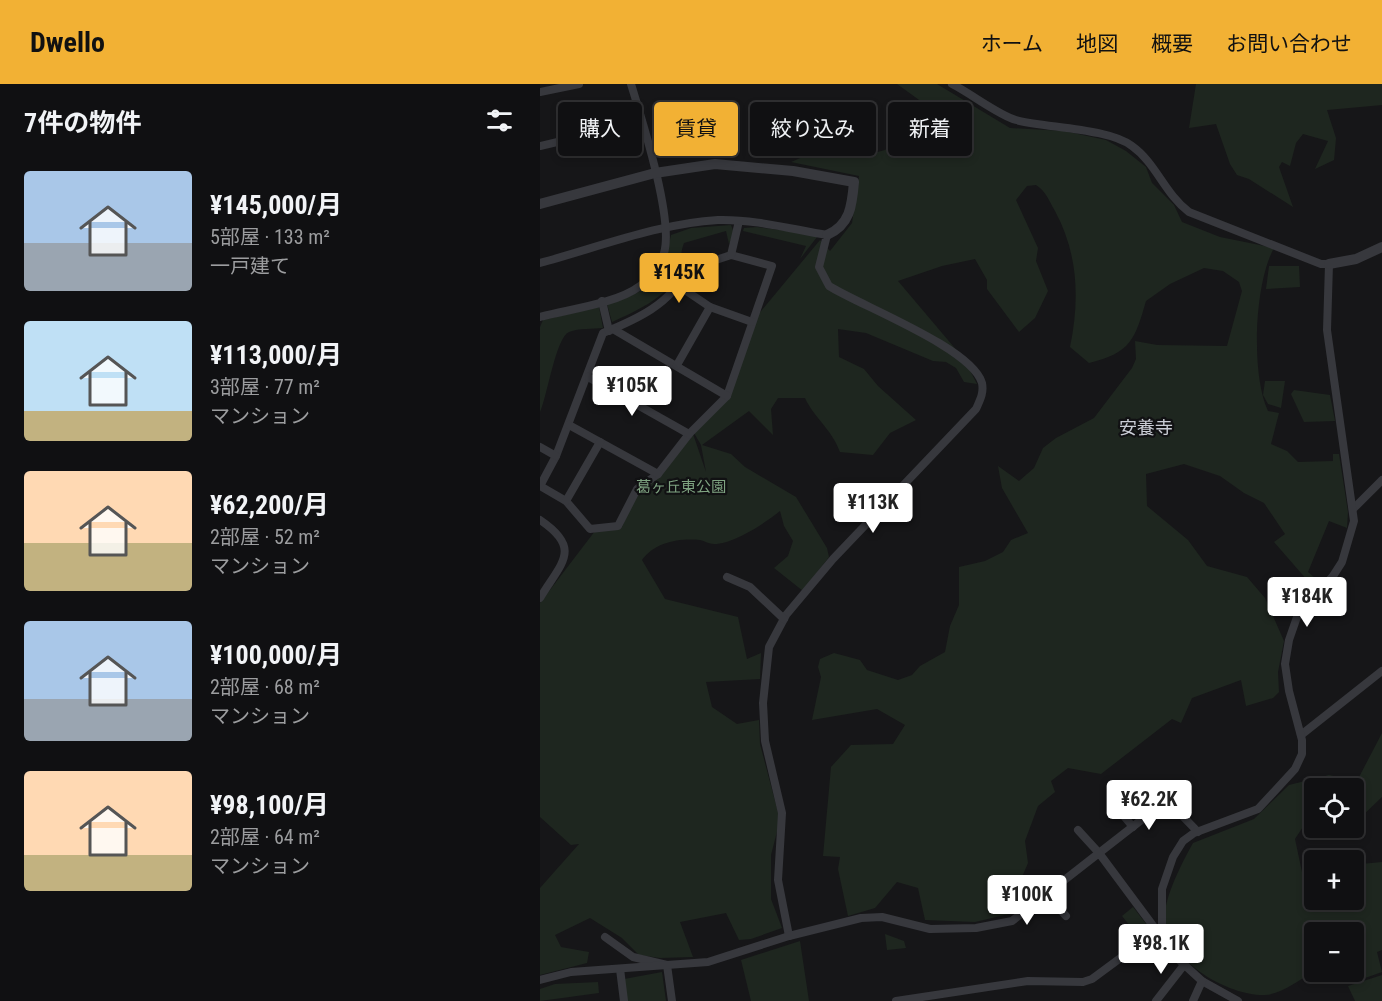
<!DOCTYPE html>
<html lang="ja">
<meta charset="utf-8">
<style>
body{margin:0;font-family:"Roboto Condensed","Noto Sans JP",sans-serif;background:#19191b;color:#f1f3f6;height:100vh;display:flex;flex-direction:column;font-size:22px;white-space:nowrap}
*{box-sizing:border-box;margin:0}
p{font-size:20px;color:#9c9d9f}
.icon{flex:none;width:33px;height:33px;fill:none;stroke:currentColor;stroke-width:2;stroke-linecap:round;stroke-linejoin:round}
.map{position:relative;flex:1;overflow:hidden}
.panel{display:flex;flex-direction:column;background:#101012;width:540px}
.panel>*{flex:none}
.guide{position:absolute;left:18px;top:18px;width:570px;height:54px;display:flex;gap:12px}
.tools{position:absolute;left:764px;top:694px;display:grid;gap:12px}
.tools a{display:grid;place-items:center;width:60px;height:60px;border-radius:6px;background:#101012;box-shadow:0 3px 9px #0003,0 0 0 2px #303032;font-size:30px}
.price{position:absolute;translate:-50% -51px;padding:0 14px;border-radius:6px;background:#fff;color:#222;font-size:20px;line-height:39px;filter:drop-shadow(0 2px 3px #0008)}
.price::after{content:'';position:absolute;left:50%;top:36px;width:18px;height:14px;margin-left:-9px;background:inherit;clip-path:polygon(0 0,100% 0,50% 100%)}
.price.selected{background:#f2b134;color:#111}
ul{padding:0;list-style:none}
li{display:flex;align-items:center;gap:18px;height:150px;padding:0 24px}
li span{display:grid;place-items:center;flex:none;width:168px;height:120px;border-radius:6px;color:#555}
li>.icon{margin-inline-start:auto}
span .icon{width:72px;height:72px;fill:#fffc;stroke-width:1}
li b{font-size:26px}
h2{display:flex;justify-content:space-between;align-items:center;height:72px;padding:0 24px;font-size:26px}
.chip{padding:0 21px;border-radius:6px;background:#101012;box-shadow:0 3px 9px #0003,0 0 0 2px #303032;font-size:21px;line-height:54px}
.chip.selected{background:#f2b134;color:#111}
header{display:flex;align-items:center;gap:36px;box-sizing:border-box;height:84px;padding:0 30px;background:#f2b134;color:#111}
header strong{font-size:28px}
nav{display:flex;gap:33px;margin-inline-start:auto;font-size:21px}
main{display:flex;flex:1;min-height:0}
.map>svg:first-child{display:block}
.green{fill:#1e261f}
.lines{fill:none;stroke-linecap:round;stroke-linejoin:round}
.minor{stroke:#37383d;stroke-width:8}
.tertiary{stroke:#37383d;stroke-width:10}
.labels{text-anchor:middle;stroke-width:4.5;stroke-linejoin:round;paint-order:stroke}
.park-label{font-size:15px;fill:#7fa381;stroke:#111113}
.quarter-label{font-size:18px;fill:#c9ccd4;stroke:#111113}
</style>
<header>
<strong>Dwello</strong>
<nav><a>ホーム</a><a>地図</a><a>概要</a><a>お問い合わせ</a></nav>
</header>
<main>
<section class="panel">
<h2>7件の物件<svg class="icon" aria-label="filters" viewBox="0 0 24 24"><path d="M4 7h16M4 17h16"/><circle cx="9" cy="7" r="2"/><circle cx="15" cy="17" r="2"/></svg></h2>
<ul>
<li><span style="background:linear-gradient(#a9c7e8 60%,#9aa5b1 0)"><svg class="icon" aria-label="home" viewBox="0 0 24 24"><path d="M3 11l9-7 9 7M6 9v11h12V9"/></svg></span><div><b>¥145,000/月</b><p>5部屋 · 133 m²</p><p>一戸建て</p></div></li>
<li><span style="background:linear-gradient(#bfe0f5 75%,#c2b280 0)"><svg class="icon" aria-label="home" viewBox="0 0 24 24"><path d="M3 11l9-7 9 7M6 9v11h12V9"/></svg></span><div><b>¥113,000/月</b><p>3部屋 · 77 m²</p><p>マンション</p></div></li>
<li><span style="background:linear-gradient(#ffd9b3 60%,#c2b280 0)"><svg class="icon" aria-label="home" viewBox="0 0 24 24"><path d="M3 11l9-7 9 7M6 9v11h12V9"/></svg></span><div><b>¥62,200/月</b><p>2部屋 · 52 m²</p><p>マンション</p></div></li>
<li><span style="background:linear-gradient(#a9c7e8 65%,#9aa5b1 0)"><svg class="icon" aria-label="home" viewBox="0 0 24 24"><path d="M3 11l9-7 9 7M6 9v11h12V9"/></svg></span><div><b>¥100,000/月</b><p>2部屋 · 68 m²</p><p>マンション</p></div></li>
<li><span style="background:linear-gradient(#ffd9b3 70%,#c2b280 0)"><svg class="icon" aria-label="home" viewBox="0 0 24 24"><path d="M3 11l9-7 9 7M6 9v11h12V9"/></svg></span><div><b>¥98,100/月</b><p>2部屋 · 64 m²</p><p>マンション</p></div></li>
</ul>
</section>
<div class="map">
<svg width="842" height="917" viewBox="0 0 842 917">
<rect width="100%" height="100%" fill="#161618"/>
<g class="green">
<path d="M357,0h40l73,44 54,3 42,9 20,11 20,16 6,16 22,22 8,17 38,15 54,11c-20,36 -23,127 -6,163l11,2 -8,31 16,7 11,11 35,-1v-7h6l9,58 -1,16 -18,-7 -21,51 14,12 -8,4 -40,-46 11,-8 -21,-31 -20,-10 -24,-17 -36,-12 -38,10 1,32 41,34 19,26 40,11 18,21 19,43 -6,31 1,20 -6,6 -27,8 -5,-26 -49,18 -11,25 -9,-4 -71,55 -33,-6 -17,13 4,11 -17,14 -13,35 3,22 -6,14 -19,17 6,20 -34,8 -50,-2 -7,-32 -21,-6 -22,26 -27,8 -10,-47 2,-12 -17,-1 8,-89 20,-22 42,-1 12,-19 -28,-16 -65,11 9,-43 -3,-10 2,-8 14,-6 26,7 7,10 31,10 14,-5 8,-9 25,-14 5,-26 9,-21v-38l26,-6 18,-9 8,-12 17,-7 -26,-45 -4,-22 21,15 15,-13 9,-20 13,-10 38,-20 38,-50 4,-9 -1,-18 22,4 70,1 15,-55 -3,-9 -16,-11 -19,-3 -34,16 -24,17c-11,38 -15,52 -57,62l-19,-16c10,-47 8,-94 -15,-136 -6,-10 -9,-20 -19,-26l-9,1 -11,14 22,48 -2,13 12,30 -13,27 -16,14 -32,-43v-9l-12,-21 -33,7 -44,15 66,78 13,25 -13,-2 -8,-14 -10,-6 -13,-1 -67,-28 -28,-4 1,28 25,12 14,17 38,34 -26,13 -17,22 -33,-3c-9,-24 -26,-34 -35,-54h-27l-7,11 2,26 -24,-24 -47,34 29,9 14,13 51,30 31,51 2,9 -26,34 -29,-23 14,-12 5,-15 -9,-15 -4,-15c-15,12 -46,33 -66,33 -5,0 -9,-3 -14,-4 -21,-2 -45,2 -58,20l23,39 73,18 9,42 14,-6 -1,26 -54,3 6,25 25,17 22,-4 1,24 20,76 -9,35v44l11,29 -31,11 -12,1 -13,-27 -46,9 13,35 -33,1 -21,-3 -17,-17 -32,-20 -35,17 6,12 28,5 -2,11 -47,12v-87l39,-44 -8,1 -31,-28v-214l55,-72 27,-4 15,-38 27,-23 28,-35 14,41 -5,-27 -7,-12 37,-38 21,-73 68,-82 10,11 22,-28 7,-47 -68,-14 37,-16 46,7 11,-3 20,-15 27,-1 1,-24z"/>
<path d="M656,0h186v21l-55,5 9,28 -2,22 -19,9 13,-28 -25,-7 -7,9 -6,23 -8,-4 -3,5 14,40 -44,-28 -12,-4 -7,-11 -14,-40 -27,4z"/>
<path d="M191,141l3,8 -5,11 -3,-13 -42,12c-5,12 -1,22 -6,32 -14,24 -42,36 -66,47l-5,-18c43,-11 55,-27 64,-69l20,-7z"/>
<path d="M217,143l55,7 5,3 -17,22 6,-13 -63,-15 1,-3z"/>
<path d="M729,182h30l1,21 -34,2z"/>
<path d="M59,223l4,21c-10,1 -24,0 -34,4 -13,5 -22,65 -29,80v-85l3,-7z"/>
<path d="M725,297h20l-4,27 -13,-4 -5,-9z"/>
<path d="M754,306l36,5 5,26 -31,1 -13,-28z"/>
<path d="M842,649v64l-23,22v1l-12,11 -7,-3h13v-39h-39v21l-19,29 7,33 8,2 4,10v16h39v-30l8,-6 21,-2v88l-5,2 5,20 -31,11 -7,-4 -4,-7h13v-39h-39v38c-15,9 -32,23 -49,24 -36,1 -93,-32 -100,-70 -4,-23 17,-62 28,-82l61,-24 35,-34 40,-10 28,6z"/>
<path d="M593,823l24,31 -11,8 -24,-30z"/>
<path d="M345,850l19,7 2,7 -19,2z"/>
<path d="M260,857l9,60h-58l-10,-41z"/>
<path d="M122,888l4,29h-39l-3,-22z"/>
<path d="M842,891v26h-27l-7,-15z"/>
<path d="M58,898l1,11 -59,8v-12l15,-5z"/>
</g>
<g class="lines">
<g class="minor">
<path d="M0,8l39,-8"/>
<path d="M0,62l102,-24"/>
<path d="M191,171l41,11 -45,130 -38,38 -31,40 -21,15 -19,37 -28,3 -24,-28 -26,-15 16,-30 47,-123c32,-13 69,-29 83,-63z"/>
<path d="M191,171l8,-34"/>
<path d="M0,179c56,-15 120,-40 178,-43 36,-1 73,9 109,15l-8,32 10,19c32,20 143,62 153,97 2,10 -2,17 -6,26l-143,150 -47,56 -17,32 -6,56 2,38 17,72 -4,67 11,56"/>
<path d="M139,202l31,21 42,15"/>
<path d="M62,217l7,30"/>
<path d="M0,233c29,-8 76,-13 100,-31 10,-7 20,-20 24,-33 10,-33 -22,-133 -33,-169"/>
<path d="M73,245l114,67"/>
<path d="M137,281l33,-58"/>
<path d="M48,293l101,57"/>
<path d="M29,341l89,49"/>
<path d="M0,363l16,9"/>
<path d="M26,417l34,-59"/>
<path d="M813,425l29,-29"/>
<path d="M0,436c43,29 21,43 0,78"/>
<path d="M187,493l23,10 34,32"/>
<path d="M761,651l81,-64"/>
<path d="M577,724l16,19"/>
<path d="M538,746l21,23 68,-53 31,32"/>
<path d="M507,811l19,21"/>
<path d="M65,853l28,20 34,8 5,36"/>
<path d="M80,885l4,32"/>
<path d="M0,896l31,-8 137,-10 81,-26 72,-18 21,-1 48,12 46,-1 36,-7 87,-68 78,105 25,23 36,20"/>
<path d="M356,917l132,-20 55,1 9,-3 46,-34 8,6 16,-13v-49l11,-32 10,-16 11,-8 64,-24 37,-40 7,-15v-14l-13,-49 -4,-27 4,-24 8,-23 36,-41 9,-14 12,-41 -27,-191 2,-66h-8l-132,-52c-24,-18 -33,-49 -57,-66 -24,-18 -86,-18 -116,-26 -16,-4 -46,-27 -64,-36"/>
<path d="M616,917l28,-36"/>
<path d="M653,917l9,-20"/>
</g>
<g class="tertiary">
<path d="M0,120l115,-31 60,-9 78,7 61,11c-2,24 -4,43 -27,53"/>
<path d="M789,180l27,-5 26,-12"/>
</g>
</g>
<g class="labels">
<g class="park-label">
<text x="141" y="408">葛ヶ丘東公園</text>
</g>
<g class="quarter-label">
<text x="606" y="350">安養寺</text>
</g>
</g>
</svg>
<div class="tools">
<a><svg class="icon" aria-label="locate" viewBox="0 0 24 24"><circle cx="12" cy="12" r="6"/><path d="M12 2v4M12 18v4M2 12h4M18 12h4"/></svg></a>
<a>+</a>
<a>−</a>
</div>
<b class="price selected" style="left:139px;top:220px">¥145K</b>
<b class="price" style="left:92px;top:333px">¥105K</b>
<b class="price" style="left:333px;top:450px">¥113K</b>
<b class="price" style="left:767px;top:544px">¥184K</b>
<b class="price" style="left:609px;top:747px">¥62.2K</b>
<b class="price" style="left:487px;top:842px">¥100K</b>
<b class="price" style="left:621px;top:891px">¥98.1K</b>
<div class="guide">
<a class="chip">購入</a>
<a class="chip selected">賃貸</a>
<a class="chip">絞り込み</a>
<a class="chip">新着</a>
</div>
</div>
</main>
